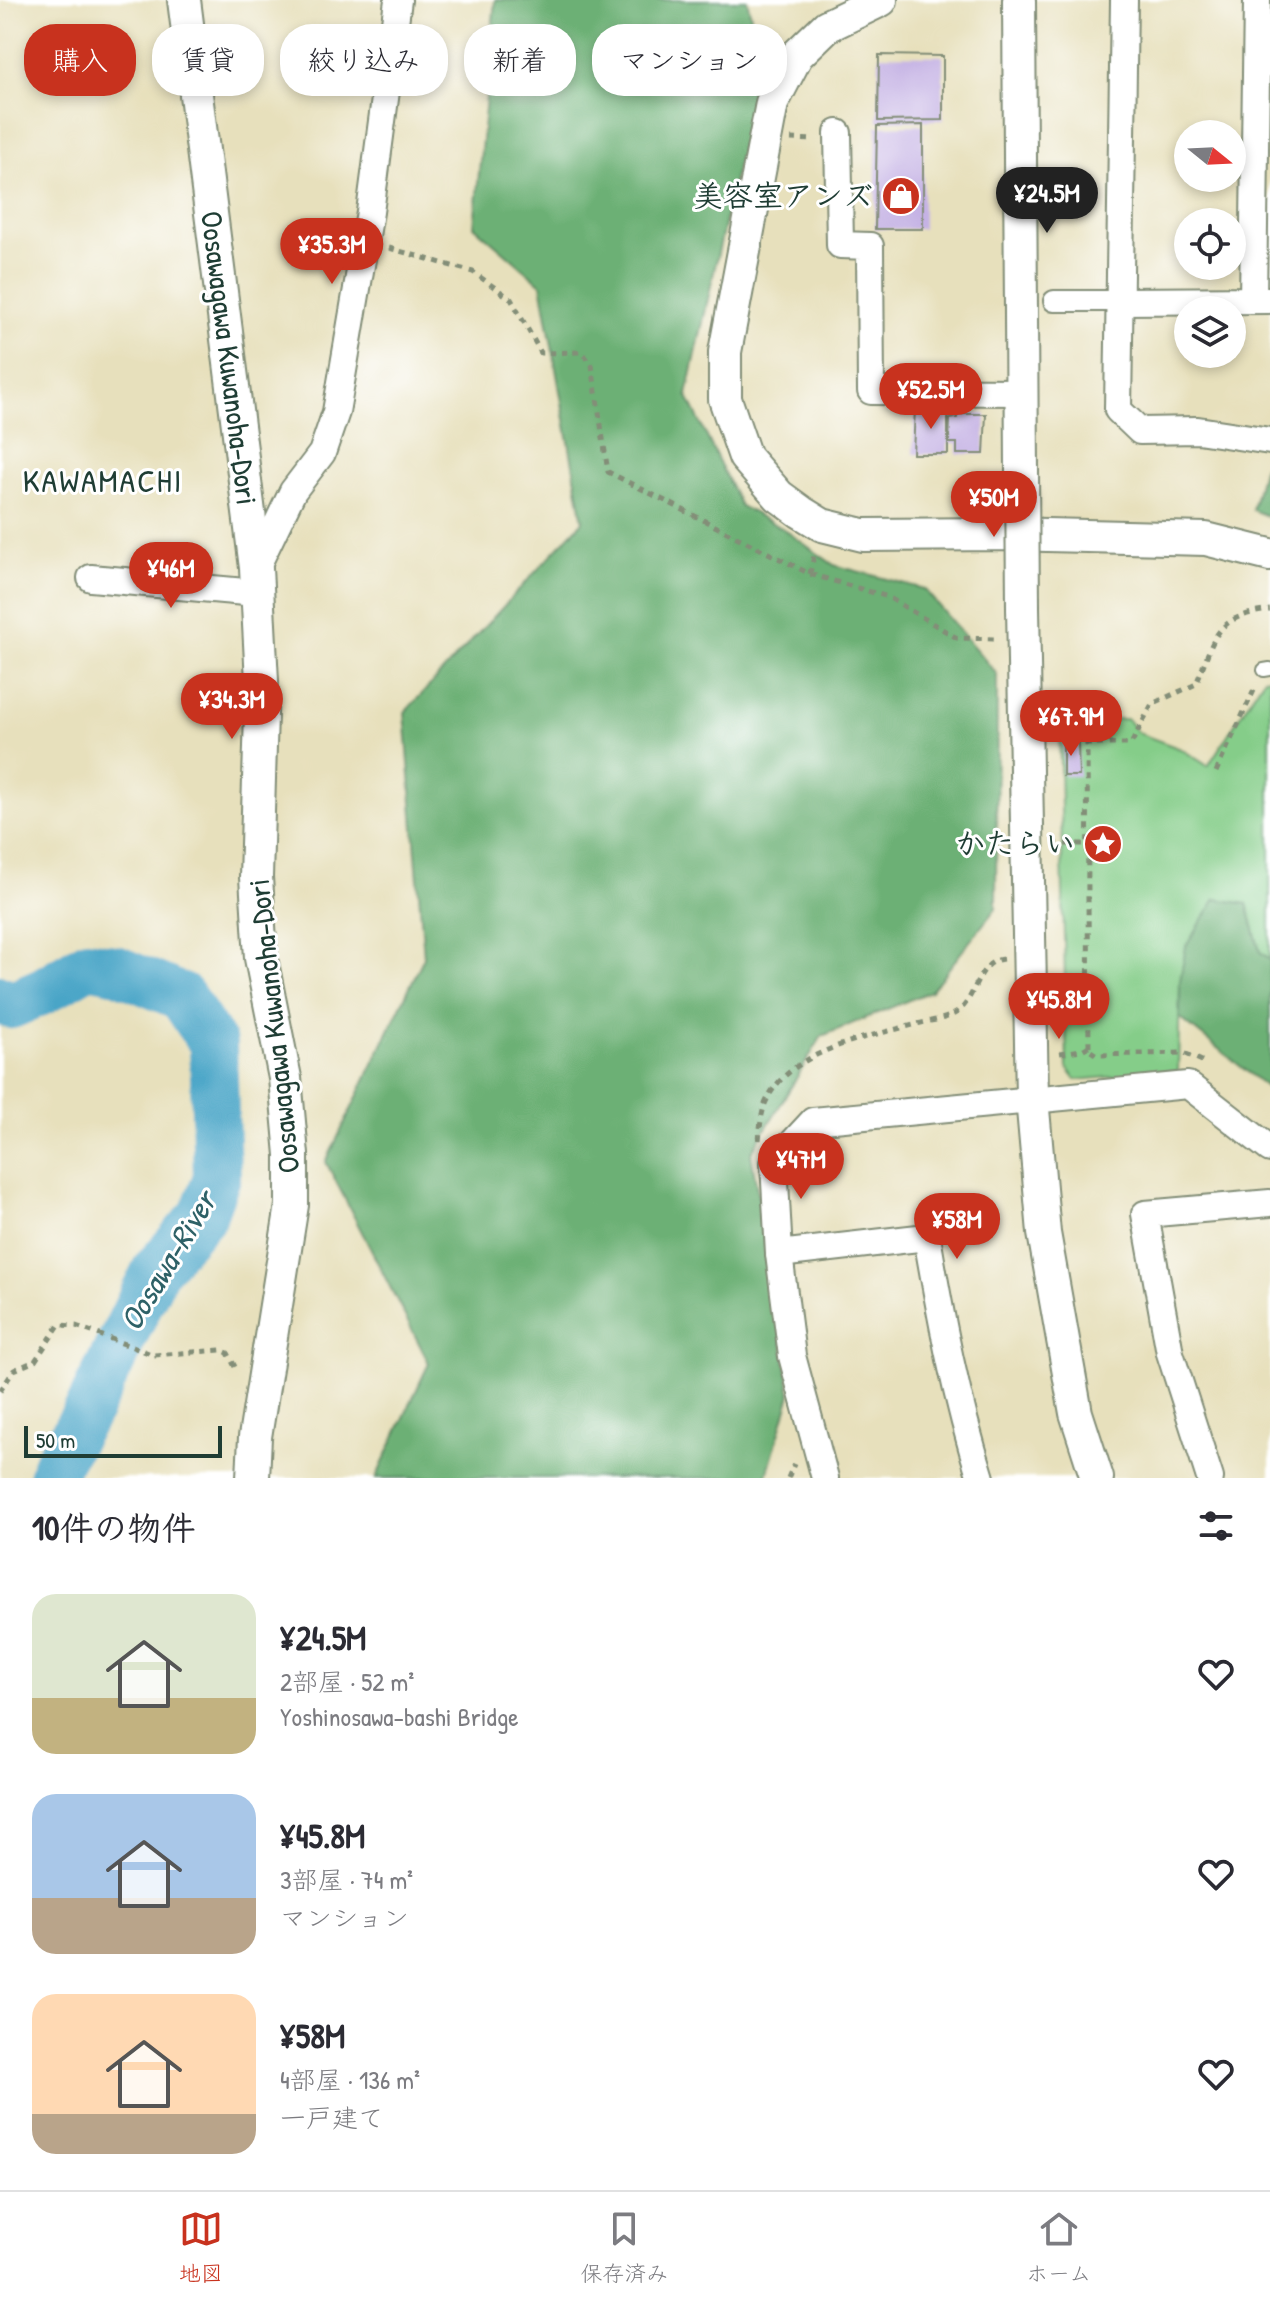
<!DOCTYPE html>
<html lang="ja">
<meta charset="utf-8">
<style>
body{margin:0;font-family:"Patrick Hand","Klee One",sans-serif;background:#f2f2f3;color:#2b2b33;height:100vh;display:flex;flex-direction:column;font-size:30px;white-space:nowrap}
*{box-sizing:border-box;margin:0}
p{font-size:26px;color:#7c7c81}
.icon{flex:none;width:44px;height:44px;fill:none;stroke:currentColor;stroke-width:2;stroke-linecap:round;stroke-linejoin:round}
.map{position:relative;height:1478px;overflow:hidden}
.details{display:flex;flex-direction:column;background:#fff;flex:1}
.details>*{flex:none}
.top-card{position:absolute;left:24px;top:24px;width:800px;height:72px;display:flex;gap:16px}
.needle{width:52px;rotate:108deg}
.controls{position:absolute;left:1174px;top:120px;display:grid;gap:16px}
.controls a{display:grid;place-items:center;width:72px;height:72px;border-radius:50%;background:#fff;box-shadow:0 4px 12px #0003;font-size:40px}
.scale{position:absolute;left:24px;bottom:20px;width:198px;box-sizing:border-box;padding-left:8px;border:4px solid #1f3d34;border-top:0;font-size:22px;line-height:28px;white-space:nowrap;color:#1f3d34;-webkit-text-stroke:6px #fff;paint-order:stroke}
.price{position:absolute;translate:-50% -68px;padding:0 18px;border-radius:28px;background:#c8321e;color:#fff;font-size:26px;line-height:52px;filter:drop-shadow(0 2px 4px #0008)}
.price::after{content:'';position:absolute;left:50%;top:48px;width:24px;height:18px;margin-left:-12px;background:inherit;clip-path:polygon(0 0,100% 0,50% 100%)}
.price.current{background:#222;color:#fff}
ul{padding:0;list-style:none}
li{display:flex;align-items:center;gap:24px;height:200px;padding:0 32px}
li span{display:grid;place-items:center;flex:none;width:224px;height:160px;border-radius:24px;color:#555}
li>.icon{margin-inline-start:auto}
span .icon{width:96px;height:96px;fill:#fffc;stroke-width:1}
li b{font-size:34px}
h2{display:flex;justify-content:space-between;align-items:center;height:96px;padding:0 32px;font-size:34px}
.pill{padding:0 28px;border-radius:32px;background:#fff;box-shadow:0 4px 12px #0003;font-size:28px;line-height:72px}
.pill.current{background:#c8321e;color:#fff}
.tab-bar{display:flex;justify-content:space-around;align-items:center;height:112px;border-top:2px solid #e1e1e2;background:#fff;font-size:22px;color:#7c7c81}
.tab-bar a{display:grid;justify-items:center;gap:4px}
.tab-bar .current{color:#c8321e}
.map>svg:first-child{display:block}
.green{fill:#85cd89;stroke:#52855e;stroke-width:2}
.forest{fill:#6cb075;stroke:#467654;stroke-width:2}
.lines{fill:none;stroke-linecap:round;stroke-linejoin:round}
.river{stroke:#49a5c7;stroke-width:48}
.building{fill:#c5b2e4}
.service-casing{stroke:#838e78;stroke-width:16}
.pedestrian-casing{stroke:#838e78;stroke-width:24}
.minor-casing{stroke:#838e78;stroke-width:30}
.tertiary-casing{stroke:#838e78;stroke-width:36}
.path{stroke:#838e78;stroke-width:5;stroke-dasharray:6 6;stroke-linecap:butt}
.service{stroke:#fff;stroke-width:12}
.pedestrian{stroke:#fff;stroke-width:20}
.minor{stroke:#fff;stroke-width:26}
.tertiary{stroke:#fff;stroke-width:32}
.tertiary-bridge-casing{stroke:#838e78;stroke-width:36;stroke-linecap:butt}
.tertiary-bridge{stroke:#fff;stroke-width:32}
.labels{text-anchor:middle;stroke-width:6;stroke-linejoin:round;paint-order:stroke}
.poi-label{font-size:30px;font-weight:bold;fill:#1f3d34;stroke:#fff;text-anchor:end}
.street-label{font-size:30px;fill:#1f3d34;stroke:#fff}
.neighbourhood-label{font-size:32px;letter-spacing:2px;fill:#1f3d34;stroke:#fff}
.water-label{font-size:32px;font-style:italic;fill:#2e6167;stroke:#fff}
</style>
<div class="map">
<svg width="1270" height="1478" viewBox="0 0 1270 1478">
<rect width="100%" height="100%" fill="#fff"/>
<filter id="ink" filterUnits="userSpaceOnUse"><feTurbulence type="fractalNoise" baseFrequency=".0125" numOctaves="2"/><feDisplacementMap in="SourceGraphic" scale="16" xChannelSelector="R" yChannelSelector="G"/><feConvolveMatrix kernelMatrix="1 2 1 2 8 2 1 2 1" color-interpolation-filters="sRGB"/></filter>
<filter id="wash" filterUnits="userSpaceOnUse"><feTurbulence type="fractalNoise" baseFrequency=".006" numOctaves="4" result="noise"/><feDisplacementMap in="SourceGraphic" scale="32" xChannelSelector="R" yChannelSelector="G"/><feGaussianBlur stdDeviation="1.8" result="paint"/><feColorMatrix in="noise" values="0 0 0 0 0 0 0 0 0 0 0 0 0 0 0 0 0 1.4 0 .05"/><feComposite in="paint" operator="in"/></filter>
<g filter="url(#wash)">
<rect width="100%" height="100%" fill="#e7e0bc"/>
<path class="green" d="M1270,677v282l-10,-7 -13,-48 -67,77 -2,90 -102,9 -9,-12 -8,-348 68,-1 11,14 43,16 27,17 56,-88z"/>
<g class="forest">
<path d="M495,0h252l14,57 -74,338 53,111 42,22 52,37 90,24 73,85 -1,234 -65,83 -109,45 -71,117 40,241 -25,84h-390l53,-115 -103,-201 98,-205 -19,-245 178,-191 -42,-237 -67,-58z"/>
<path d="M1270,465v52l-18,-7 11,-44z"/>
<path d="M1216,899l31,5 13,48 10,7v131l-90,-72v-37l6,-35z"/>
</g>
<g class="lines">
<path class="river" d="M0,999l11,6 32,-14 45,-27 30,6 64,27 31,47 4,133 -14,38 -47,54 -67,139 -32,55 -5,15"/>
</g>
<g id="blocks">
<g class="building">
<path d="M879,55l64,1v64l-65,1z"/>
<path d="M923,125v104h-48l2,-103z"/>
<path d="M915,408h33v46h-35z"/>
<path d="M957,414h29l-2,40h-27v-11h-8l1,-24 7,-1z"/>
<path d="M1063,740h15l1,36h-16z"/>
</g>
</g>
</g>
<g filter="url(#ink)">
<use href="#blocks" fill-opacity="0" stroke="#838e78" stroke-width="2"/>
<g class="lines">
<g class="service-casing">
<path id="service" d="M1264,670l6,-1"/>
</g>
<g class="pedestrian-casing">
<path id="pedestrian" d="M1054,301h66"/>
</g>
<g class="minor-casing">
<g id="minor">
<path d="M1124,0l-6,410 22,21 58,-1 72,11"/>
<path d="M838,133l2,112 30,1 1,145 149,1"/>
<path d="M1253,300l4,-300"/>
<path d="M1120,301l148,-1"/>
<path d="M256,568l37,-77 29,-38 14,-41 34,-200 28,-212"/>
<path d="M91,578l165,15"/>
<path d="M779,1254l148,-17c14,82 29,162 54,241"/>
<path d="M825,1478l-33,-122 -13,-102 -5,-91 39,-42 375,-36 82,64"/>
<path d="M1210,1478l-40,-125 -25,-139 125,-11"/>
</g>
</g>
<g class="tertiary-casing">
<g id="tertiary">
<path d="M184,0l72,568 6,113 -6,196 5,81 24,120 7,77v50l-37,232 -2,41"/>
<path d="M881,0l-54,26 -30,29 -25,48 -47,249v47l20,58 34,39 22,16 21,13 41,10 141,-1 202,5 64,16"/>
<path d="M1019,0l3,470"/>
<path d="M1023,607l9,491 12,135 32,180 21,65"/>
</g>
</g>
<g class="path">
<path d="M791,139l22,1"/>
<path d="M389,248l84,24 38,27 30,54 41,-1 10,13 16,107 202,102 78,23 69,41 41,1"/>
<path d="M810,574l5,-23"/>
<path d="M1050,728l36,-1 1,17"/>
<path d="M1216,772l40,-86"/>
<path d="M1053,844h34"/>
<path d="M1060,1053l22,-3 7,-4"/>
<path d="M1202,1061l-18,-8 -87,2 -8,-5 -2,-306h44l21,-40 44,-20c20,-48 17,-67 74,-74"/>
<path d="M759,1140c1,-12 2,-25 6,-36 22,-54 103,-67 152,-80 11,-3 24,-4 35,-9 25,-10 22,-53 51,-56"/>
<path d="M0,1391l14,-21 21,-9 24,-36 17,1 78,29 67,-5 7,3 8,16"/>
<path d="M788,1478l6,-14"/>
</g>
<use href="#service" class="service"/>
<use href="#pedestrian" class="pedestrian"/>
<use href="#minor" class="minor"/>
<use href="#tertiary" class="tertiary"/>
<g class="tertiary-bridge-casing">
<path id="tertiary-bridge" d="M1022,470l1,137"/>
</g>
<use href="#tertiary-bridge" class="tertiary-bridge"/>
</g>
</g>
<defs>
<g id="shop-disc" transform="scale(2)"><circle r="9.5" fill="#c8321e" stroke="#fff"/><path d="M-5-2.5h2.3a2.7 3.5 0 0 1 5.4 0H5L5.5 6h-11ZM-1.5-2.5h3a1.5 2.3 0 0 0-3 0Z" fill="#fff"/></g>
<g id="sight-disc" transform="scale(2)"><circle r="9.5" fill="#c8321e" stroke="#fff"/><path d="M0-6L1.8-2.2L6-1.7L2.9 1.2L3.7 5.4L0 3.3L-3.7 5.4L-2.9 1.2L-6-1.7L-1.8-2.2Z" fill="#fff"/></g>
</defs>
<g fill-rule="evenodd">
<use href="#shop-disc" x="901" y="196"/>
<use href="#sight-disc" x="1103" y="844"/>
</g>
<g class="labels">
<g class="poi-label">
<text x="873" y="206">美容室アンズ</text>
<text x="1075" y="854">かたらい</text>
</g>
<g class="street-label">
<text transform="translate(229 358) rotate(83)" y="10">Oosawagawa Kuwanoha-Dori</text>
<text transform="translate(274 1026) rotate(-96)" y="10">Oosawagawa Kuwanoha-Dori</text>
</g>
<g class="neighbourhood-label">
<text x="103" y="492">KAWAMACHI</text>
</g>
<g class="water-label">
<text transform="translate(168 1261) rotate(-59)" y="11">Oosawa-River</text>
</g>
</g>
</svg>
<div class="controls">
<a><svg class="needle" viewBox="-14 -14 28 28"><path d="M0-13l5 13h-10z" fill="#e53935"/><path d="M0 13l5-13h-10z" fill="#7c7c81"/></svg></a>
<a><svg class="icon" aria-label="locate" viewBox="0 0 24 24"><circle cx="12" cy="12" r="6"/><path d="M12 2v4M12 18v4M2 12h4M18 12h4"/></svg></a>
<a><svg class="icon" aria-label="layers" viewBox="0 0 24 24"><path d="M12 4l9 5-9 5-9-5zM3 14l9 5 9-5"/></svg></a>
</div>
<div class="scale">50 m</div>
<b class="price current" style="left:1047px;top:235px">¥24.5M</b>
<b class="price" style="left:332px;top:286px">¥35.3M</b>
<b class="price" style="left:931px;top:431px">¥52.5M</b>
<b class="price" style="left:994px;top:539px">¥50M</b>
<b class="price" style="left:171px;top:610px">¥46M</b>
<b class="price" style="left:232px;top:741px">¥34.3M</b>
<b class="price" style="left:1071px;top:758px">¥67.9M</b>
<b class="price" style="left:1059px;top:1041px">¥45.8M</b>
<b class="price" style="left:801px;top:1201px">¥47M</b>
<b class="price" style="left:957px;top:1261px">¥58M</b>
<div class="top-card">
<a class="pill current">購入</a>
<a class="pill">賃貸</a>
<a class="pill">絞り込み</a>
<a class="pill">新着</a>
<a class="pill">マンション</a>
</div>
</div>
<section class="details">
<h2>10件の物件<svg class="icon" aria-label="filters" viewBox="0 0 24 24"><path d="M4 7h16M4 17h16"/><circle cx="9" cy="7" r="2"/><circle cx="15" cy="17" r="2"/></svg></h2>
<ul>
<li><span style="background:linear-gradient(#dfe7d0 65%,#c2b280 0)"><svg class="icon" aria-label="home" viewBox="0 0 24 24"><path d="M3 11l9-7 9 7M6 9v11h12V9"/></svg></span><div><b>¥24.5M</b><p>2部屋 · 52 m²</p><p>Yoshinosawa-bashi Bridge</p></div><svg class="icon" aria-label="heart" viewBox="0 0 24 24"><path d="M12 20l-8-8c-3-5 5-10 8-4 3-6 11-1 8 4z"/></svg></li>
<li><span style="background:linear-gradient(#a9c7e8 65%,#b9a48a 0)"><svg class="icon" aria-label="home" viewBox="0 0 24 24"><path d="M3 11l9-7 9 7M6 9v11h12V9"/></svg></span><div><b>¥45.8M</b><p>3部屋 · 74 m²</p><p>マンション</p></div><svg class="icon" aria-label="heart" viewBox="0 0 24 24"><path d="M12 20l-8-8c-3-5 5-10 8-4 3-6 11-1 8 4z"/></svg></li>
<li><span style="background:linear-gradient(#ffd9b3 75%,#b9a48a 0)"><svg class="icon" aria-label="home" viewBox="0 0 24 24"><path d="M3 11l9-7 9 7M6 9v11h12V9"/></svg></span><div><b>¥58M</b><p>4部屋 · 136 m²</p><p>一戸建て</p></div><svg class="icon" aria-label="heart" viewBox="0 0 24 24"><path d="M12 20l-8-8c-3-5 5-10 8-4 3-6 11-1 8 4z"/></svg></li>
</ul>
</section>
<nav class="tab-bar">
<a class="current"><svg class="icon" aria-label="map" viewBox="0 0 24 24"><path d="M3 6l6-2 6 2 6-2v14l-6 2-6-2-6 2zM9 4v14M15 6v14"/></svg>地図</a>
<a><svg class="icon" aria-label="saved" viewBox="0 0 24 24"><path d="M7 4h10v16l-5-4-5 4z"/></svg>保存済み</a>
<a><svg class="icon" aria-label="home" viewBox="0 0 24 24"><path d="M3 11l9-7 9 7M6 9v11h12V9"/></svg>ホーム</a>
</nav>
